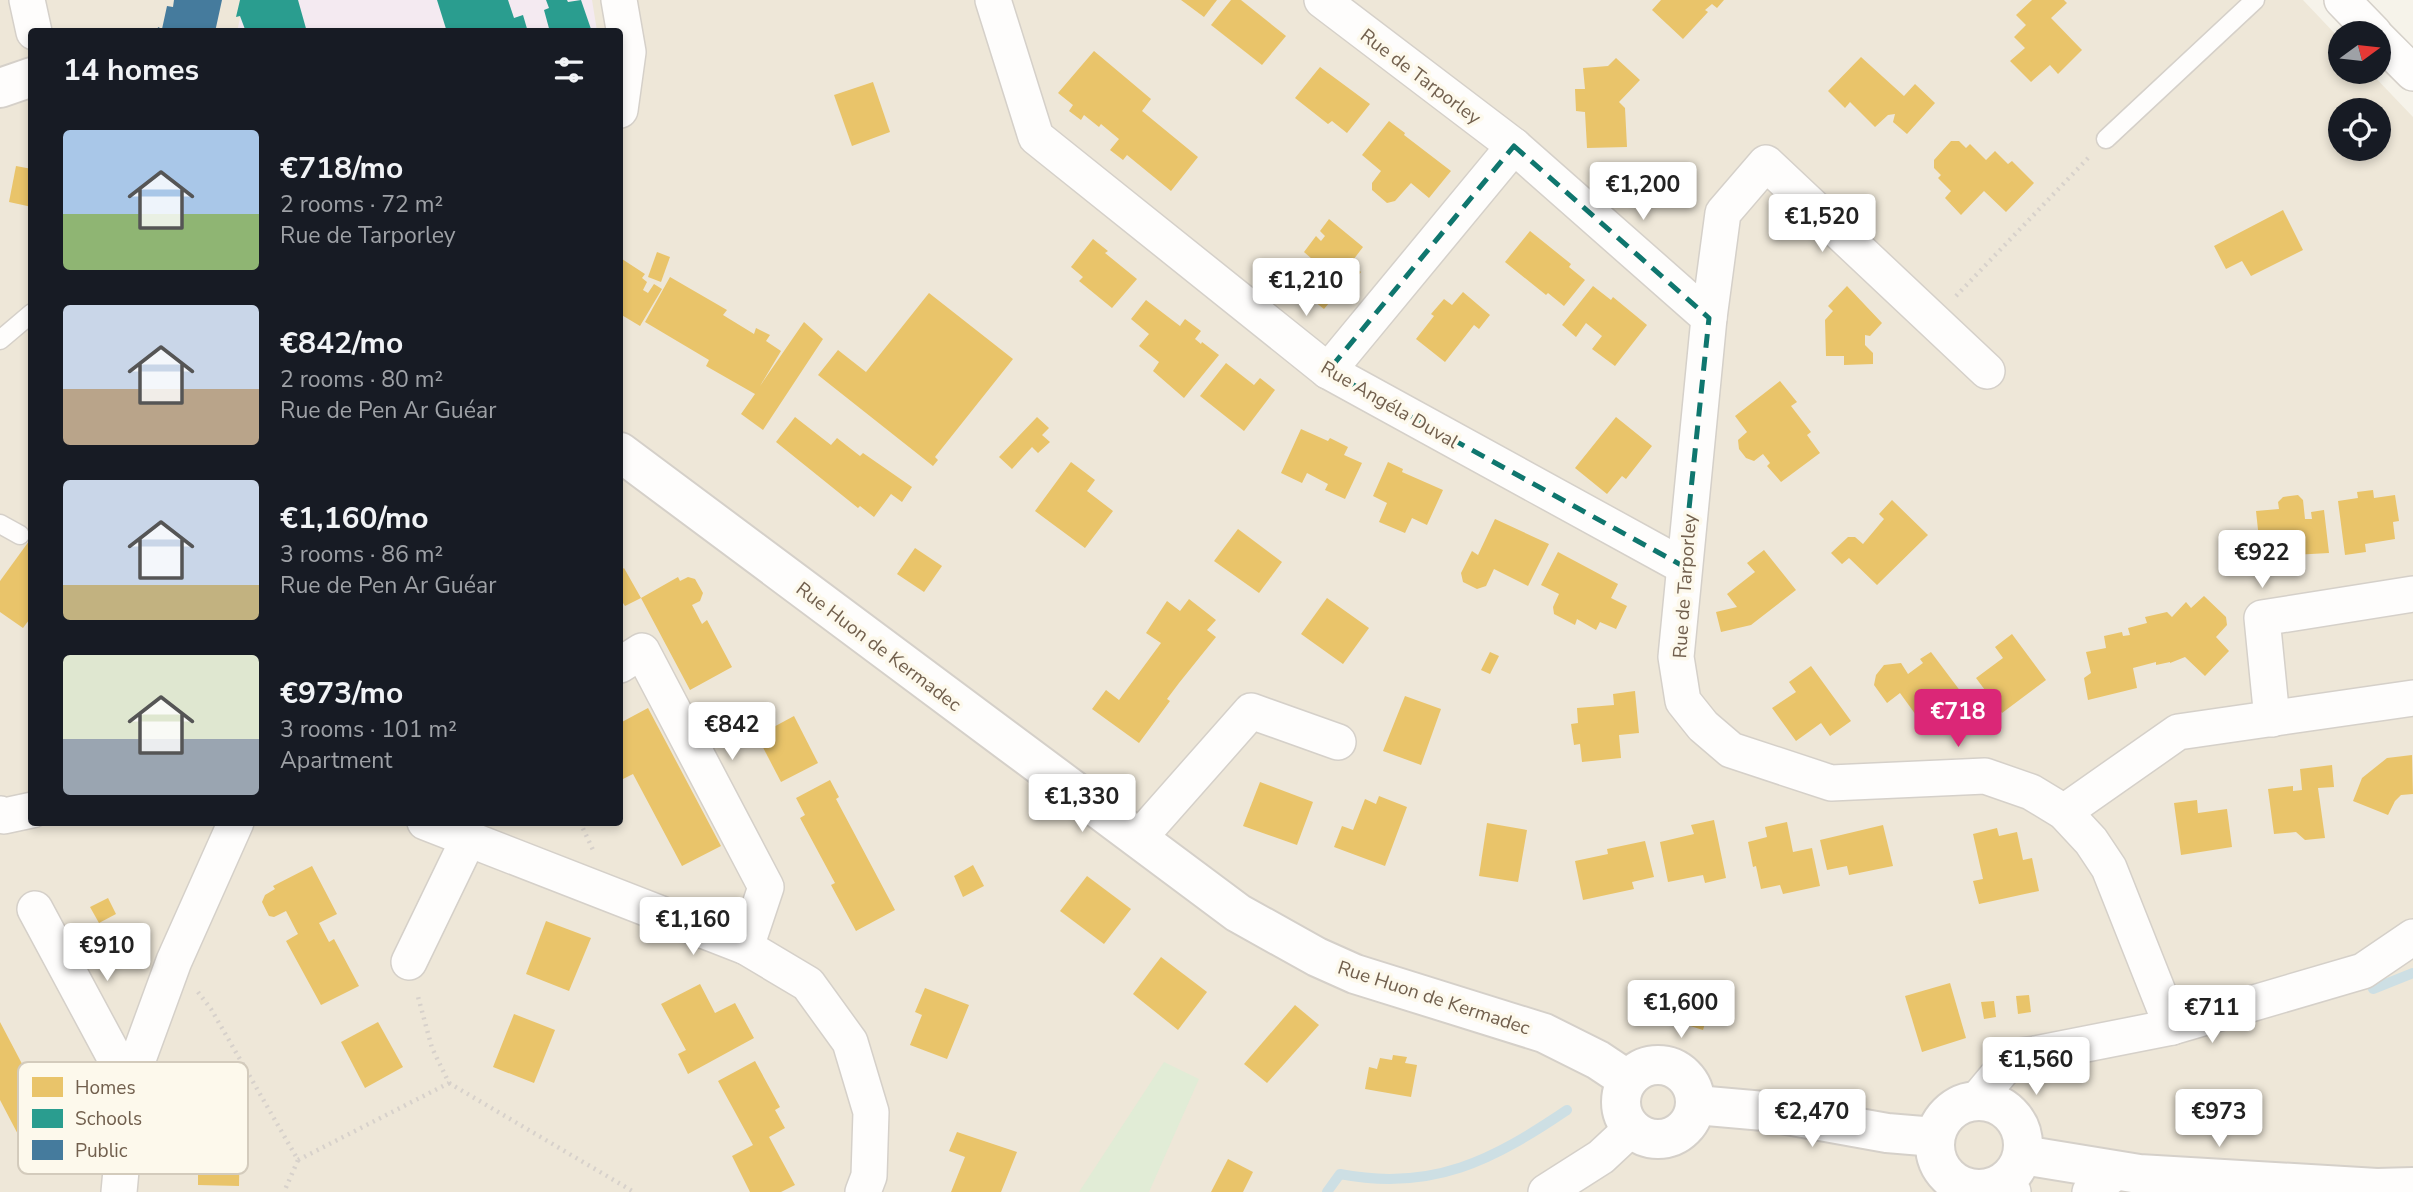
<!DOCTYPE html>
<meta charset="utf-8">
<style>
body{margin:0;font-family:"Nunito Sans",sans-serif;background:#242831;color:#f1f3f6;height:100vh;display:flex;flex-direction:column;font-size:26px;white-space:nowrap}
*{box-sizing:border-box;margin:0}
p{font-size:23px;color:#9ea1a6}
.icon{flex:none;width:38px;height:38px;fill:none;stroke:currentColor;stroke-width:2;stroke-linecap:round;stroke-linejoin:round}
.map{position:relative;flex:1;overflow:hidden}
.drawer{position:absolute;left:28px;top:28px;width:595px;height:798px;display:flex;flex-direction:column;background:#171b24;border-radius:7px;box-shadow:0 4px 10px #0003}
.drawer>*{flex:none}
.needle{width:46px;rotate:75deg}
.tools{position:absolute;left:2328px;top:21px;display:grid;gap:14px}
.tools a{display:grid;place-items:center;width:63px;height:63px;border-radius:50%;background:#171b24;box-shadow:0 4px 10px #0003;font-size:35px}
.price{position:absolute;translate:-50% -60px;padding:0 16px;border-radius:7px;background:#fff;color:#222;font-size:23px;line-height:46px;filter:drop-shadow(0 2px 4px #0008)}
.price::after{content:'';position:absolute;left:50%;top:42px;width:21px;height:16px;margin-left:-10px;background:inherit;clip-path:polygon(0 0,100% 0,50% 100%)}
.price.active{background:#db2777;color:#fff}
ul{padding:0;list-style:none}
li{display:flex;align-items:center;gap:21px;height:175px;padding:0 35px}
li span{display:grid;place-items:center;flex:none;width:196px;height:140px;border-radius:7px;color:#555}
li>.icon{margin-inline-start:auto}
span .icon{width:84px;height:84px;fill:#fffc;stroke-width:1}
li b{font-size:30px}
h2{display:flex;justify-content:space-between;align-items:center;height:84px;padding:0 35px;font-size:30px}
.map>svg:first-child{display:block}
.residential{fill:#eee7d8;fill-rule:evenodd}
.education{fill:#f4eaf1}
.green{fill:#e1ecd6}
.homes{fill:#e9c46a}
.schools{fill:#2a9d8f}
.public{fill:#457b9d}
.lines{fill:none;stroke-linecap:round;stroke-linejoin:round}
.stream{stroke:#cddfe4;stroke-width:10}
.service-casing{stroke:#d5d0c9;stroke-width:21}
.minor-casing{stroke:#d5d0c9;stroke-width:38}
.tertiary-casing{stroke:#d5d0c9;stroke-width:42}
.path{stroke:#d7d1cb;stroke-width:4.5;stroke-dasharray:2 5;stroke-linecap:butt}
.service{stroke:#fefdfc;stroke-width:18}
.minor{stroke:#fefdfc;stroke-width:35}
.tertiary{stroke:#fefdfc;stroke-width:38}
.marked{fill:none;stroke:#0f766e;stroke-width:5;stroke-dasharray:14 9;stroke-linejoin:round}
.labels{text-anchor:middle;stroke-width:7;stroke-linejoin:round;paint-order:stroke}
.street-label{font-size:19px;fill:#715f4d;stroke:#fdf9ec}
.key{fill:#fdf9ec;stroke:#d3cbbc;stroke-width:2}
.key-label{font-size:19px;fill:#715f4d}
</style>
<div class="map">
<svg width="2413" height="1192" viewBox="0 0 2413 1192">
<rect width="100%" height="100%" fill="#f6f3ea"/>
<path class="residential" d="M0,0h2303l37,39v33h30l43,45v1075h-2413zM32,32h588v790h-588zM2340,110h38v39h-38z"/>
<path class="education" d="M244,0h348l5,31 -360,1z"/>
<path class="green" d="M1164,1062l35,17 -50,113h-70z"/>
<g class="homes">
<path d="M1181,0h36l-13,17z"/>
<path d="M1231,0h10l45,36 -24,29 -51,-40z"/>
<path d="M1661,0h63l-7,8 -5,-4 -7,6 3,2 -25,27 -31,-29z"/>
<path d="M2032,0h32l3,3 -16,15 31,32 -24,24 -8,-9 -19,17 -21,-21 15,-13 -11,-11 12,-12 -10,-10z"/>
<path d="M1094,51l57,48 -9,12 56,46 -27,34 -44,-36 -4,5 -13,-10 9,-11 -18,-15 -2,3 -15,-12 -3,5 -12,-9 4,-6 -15,-12z"/>
<path d="M1861,57l43,39 11,-12 20,19 -28,31 -14,-12 2,-8 -7,1 -13,12 -25,-25 -5,6 -17,-17z"/>
<path d="M1616,58l24,22 -21,22 6,6 2,39 -40,1 -2,-36 -9,-1 -1,-22h10l-2,-21 25,-2z"/>
<path d="M1320,67l50,37 -23,29 -15,-12 -4,3 -33,-26z"/>
<path d="M873,82l17,50 -38,14 -18,-51z"/>
<path d="M1389,121l16,12 -1,2 47,36 -22,27 -18,-15 -16,18 -8,2 -15,-13v-7l9,-12 -19,-16z"/>
<path d="M1951,141h8l7,7 4,-4 16,16 9,-9 13,13 4,-3 22,22 -28,29 -22,-21 -23,24 -16,-17 6,-7 -13,-13 3,-3 -7,-7v-8z"/>
<path d="M16,166l16,3v38l-23,-5z"/>
<path d="M2283,210l20,40 -52,26 -9,-15 -16,8 -12,-23z"/>
<path d="M1329,219l34,28 -13,17 11,8 -13,16 -4,-3 -20,24 -32,-25 20,-25 -8,-7 12,-16 5,5 4,-5 -5,-5z"/>
<path d="M1530,231l41,33 -2,3 16,13 -21,26 -16,-13 -2,2 -41,-33z"/>
<path d="M1093,239l15,12 -3,2 32,26 -25,29 -33,-27 4,-4 -12,-10z"/>
<path d="M657,252l13,5 -9,25 -13,-5z"/>
<path d="M622,259l23,15 -3,4 5,4 -4,8 5,3 6,-9 8,5 -22,37 -20,-12v-50z"/>
<path d="M670,277l57,33 -4,5 31,19 2,-6 14,7 -4,6 15,10 -21,35 44,-64 19,17 -60,91 -22,-16 14,-20 -49,-28 3,-6 -64,-38z"/>
<path d="M1593,286l18,14 2,-3 34,28 -32,41 -23,-17 10,-13 -16,-13 -10,14 -14,-12z"/>
<path d="M1847,286l35,37 -12,13 -5,-1v10l8,8v11l-29,1v-9h-18l-1,-36 8,-9 -5,-5z"/>
<path d="M1463,292l27,23 -11,14 -5,-4 -29,37 -29,-23 18,-23 -3,-2 13,-15 8,6z"/>
<path d="M929,293l84,66 -78,98 3,3 -5,6 -115,-91 20,-25 28,22z"/>
<path d="M1146,300l34,26 5,-7 16,12 -6,8 6,5 1,-2 17,13 -35,43 -31,-27 6,-9 -20,-16 10,-12 -18,-15z"/>
<path d="M1226,363l28,22 6,-7 15,12 -31,41 -44,-35z"/>
<path d="M1780,381l17,21 -6,4 20,26 -4,3 13,18 -39,29 -14,-16 3,-3 -7,-9 -9,7 -8,-3 -7,-9 -1,-9 9,-8 -12,-16z"/>
<path d="M795,417l36,28 6,-7 23,18 3,-3 49,34 -10,15 -11,-8 -17,23 -14,-11 -2,2 -82,-66z"/>
<path d="M1037,417l12,11 -7,7 8,7 -12,11 -6,-6 -20,22 -13,-12z"/>
<path d="M1616,417l36,29 -26,33 -4,-3 -15,18 -32,-26z"/>
<path d="M1301,429l27,12 2,-3 18,9 -4,8 18,8 -17,36 -20,-9 3,-6 -21,-11 -5,10 -21,-10z"/>
<path d="M1071,462l24,18 -8,11 26,20 -28,37 -50,-37z"/>
<path d="M1388,462l15,7 -1,3 41,18 -16,35 -15,-7 -7,15 -26,-11 8,-19 -14,-7z"/>
<path d="M2373,490l1,8 21,-3 4,26 -6,1 2,17 -30,5 1,8 -21,3 -7,-54 20,-3 -1,-6z"/>
<path d="M2298,495l5,5 2,19h7l-1,-7 13,-2 5,43 -36,2 -1,-4 -10,1v4l-21,2 -5,-47 23,-2 -1,-7 5,-5z"/>
<path d="M1892,500l36,35 -51,50 -28,-27 -7,6 -11,-11 17,-16h7l8,7 21,-25 -5,-5z"/>
<path d="M1495,519l54,25 -21,42 -34,-17 -8,17 -9,3 -14,-7 -2,-9 11,-22 6,4z"/>
<path d="M1238,529l44,33 -23,31 -45,-32z"/>
<path d="M32,537v79l-9,12 -23,-16v-31z"/>
<path d="M915,548l27,18 -18,26 -27,-18z"/>
<path d="M1764,550l32,40 -45,35 -30,7 -5,-20 21,-5 -10,-13 28,-22 -8,-9z"/>
<path d="M1558,552l60,32 -7,14 16,8 -11,23 -16,-7 -4,8 -19,-11 -2,6 -21,-11 -1,-7 6,-13 -18,-9z"/>
<path d="M624,568l17,30 -16,8 -2,-3 -3,2v-34z"/>
<path d="M678,577l2,4 8,-4 7,2 8,14 -3,8 -8,4 10,19 5,-4 25,47 -42,23 -49,-92z"/>
<path d="M2204,596l22,21 1,8 -11,12 13,14 -24,25 -20,-19 -15,6v-1l-14,3v-3l-23,6 4,20 -49,12 -4,-22 7,-5 -5,-21 20,-4 -2,-12 18,-4 1,4 7,-1 -2,-7 19,-5 -2,-6 22,-5 5,5 14,-15 5,6z"/>
<path d="M1327,598l42,30 -26,36 -42,-30z"/>
<path d="M1189,599l27,21 -9,10 9,7 -37,46 -12,16 3,2 -31,42 -47,-34 14,-19 13,10 42,-57 -15,-10 21,-32 13,10z"/>
<path d="M2012,634l34,46 -44,33 -26,-35 27,-20 -8,-11z"/>
<path d="M1490,652l9,4 -9,18 -9,-4z"/>
<path d="M1931,652l30,40 -40,30 -21,-29 -13,10 -13,-18 2,-10 8,-10 17,-2 7,11 15,-11 -3,-4z"/>
<path d="M1811,666l40,55 -21,15 -9,-13 -25,18 -24,-33 24,-16 -7,-10z"/>
<path d="M1635,691l4,42 -20,2 2,23 -39,4 -2,-18 -6,1 -3,-21 7,-1 -1,-15 37,-3 -1,-11z"/>
<path d="M1405,696l36,13 -20,56 -38,-14z"/>
<path d="M648,708l73,138 -39,20 -49,-92 -12,6 -1,-2v-55z"/>
<path d="M794,716l24,47 -37,19 -24,-46z"/>
<path d="M2412,755l1,39 -12,1 -6,6 -7,14 -35,-14 9,-23 25,-20z"/>
<path d="M2332,765l2,22 -16,1 7,50 -20,2 -9,-8 -22,2 -6,-45 25,-3v5l9,-1 -2,-21z"/>
<path d="M830,780l9,17 -3,2 59,111 -39,21 -25,-46 4,-2 -35,-65 5,-3 -9,-17z"/>
<path d="M1260,782l53,20 -16,43 -54,-19z"/>
<path d="M1379,796l28,11 -22,59 -51,-19 8,-21 11,4 12,-31 11,5z"/>
<path d="M2197,800l1,13 29,-4 5,38 -51,8 -7,-52z"/>
<path d="M1714,820l12,58 -21,5 -2,-8 -35,7 -8,-40 34,-8 -3,-9z"/>
<path d="M1787,822l6,30 19,-4 8,38 -37,8 -3,-9 -19,4 -5,-23 -3,1 -5,-25 19,-5 -2,-10z"/>
<path d="M1487,823l40,7 -9,52 -39,-6z"/>
<path d="M1883,825l10,41 -44,9 -2,-9 -20,4 -7,-30z"/>
<path d="M1997,828l2,8 18,-4 6,28 9,-2 7,33 -60,13 -6,-23 10,-2 -10,-45z"/>
<path d="M1645,841l9,36 -22,5 2,7 -51,11 -8,-39 33,-7 -1,-5z"/>
<path d="M973,865l11,21 -21,11 -9,-21z"/>
<path d="M312,866l25,48 -18,9 10,19 5,-3 25,47 -38,19 -35,-64 12,-7 -12,-23 -12,6 -5,-1 -7,-14 3,-7 10,-6 -2,-3z"/>
<path d="M1087,876l44,33 -27,35 -44,-33z"/>
<path d="M108,898l8,16 -17,9 -9,-16z"/>
<path d="M546,921l45,17 -22,53 -43,-17z"/>
<path d="M1161,957l46,35 -29,38 -45,-36z"/>
<path d="M1950,983l16,55 -44,14 -17,-56z"/>
<path d="M700,984l15,29 20,-10 19,35 -66,36 -10,-20 8,-4 -25,-46z"/>
<path d="M925,988l44,17 -22,54 -37,-14 12,-30 -7,-3z"/>
<path d="M2029,995l2,17 -13,2 -2,-18z"/>
<path d="M1994,1001l2,16 -12,2 -3,-17z"/>
<path d="M1295,1005l24,20 -52,58 -23,-19z"/>
<path d="M514,1014l41,16 -21,53 -41,-16z"/>
<path d="M1690,1015l16,5 -3,10 -16,-5z"/>
<path d="M0,1022l30,57 8,-4 24,46 -40,21 -22,-42z"/>
<path d="M378,1022l25,45 -38,21 -24,-46z"/>
<path d="M1393,1055l14,2 -2,6 12,2 -6,32 -46,-8 4,-22 8,2 3,-11 12,2z"/>
<path d="M755,1061l25,46 -5,3 10,18 -16,9 26,48 -14,7h-31l-18,-36 21,-11 -35,-64z"/>
<path d="M198,1130l42,1 -1,55 -41,-1z"/>
<path d="M957,1132l60,20 -16,40h-50l14,-35 -16,-6z"/>
<path d="M1228,1159l25,13 -10,20h-32z"/>
</g>
<g class="schools">
<path d="M240,0h58l9,32h-61l-6,-16 -4,1z"/>
<path d="M437,0h71l6,18 9,-3 5,17h-81z"/>
<path d="M546,0h21l1,2 13,-2 11,32h-42l-6,-22 5,-2z"/>
</g>
<path class="public" d="M174,0h48l-7,32h-58l1,-5 4,2 5,-23 6,1z"/>
<g class="lines">
<g class="stream">
<path d="M2373,989l40,-16"/>
<path d="M1327,1192l13,-18c93,18 153,-14 227,-64"/>
</g>
<g class="service-casing">
<g id="service">
<path d="M2106,139l149,-139"/>
<path d="M0,340l32,-27"/>
<path d="M0,524l20,11"/>
</g>
</g>
<g class="minor-casing">
<g id="minor">
<path d="M27,0l7,32"/>
<path d="M619,0l9,52 -8,58"/>
<path d="M993,0l43,137 292,234 355,195"/>
<path d="M1322,0l192,146 195,172 -33,339 7,44 20,25 28,24 100,33 154,-7 46,16 33,20 27,29 18,27 63,159"/>
<path d="M2342,0l32,33"/>
<path d="M2378,38l35,35"/>
<path d="M1709,318l14,-105 43,-50 221,208"/>
<path d="M1328,371l186,-225"/>
<path d="M620,665l22,-14 124,236 -20,60"/>
<path d="M2272,719l-10,-101 151,-24"/>
<path d="M2064,812l114,-80 235,-34"/>
<path d="M0,814l4,2 28,-6"/>
<path d="M425,822l321,125 62,37 42,58 21,70 -2,64 -6,16"/>
<path d="M1138,839l113,-128 87,31"/>
<path d="M35,909l94,175"/>
<path d="M409,962l59,-122"/>
<path d="M1977,1100l25,-30 17,-14 16,-2 137,-27 191,-56 50,-34"/>
<path d="M2006,1181l7,11"/>
<path d="M119,1192l10,-108 45,-123 62,-139"/>
<path d="M1546,1192l55,-35 30,-28"/>
<path d="M2090,1192l27,-21"/>
</g>
</g>
<g class="tertiary-casing">
<g id="tertiary">
<path d="M0,88l32,-11"/>
<path d="M620,452l618,461 79,44 38,17 189,59 54,27 30,20"/>
<circle cx="1658" cy="1102" r="37"/>
<circle cx="1979" cy="1145" r="44"/>
<path d="M1696,1105l68,6 123,22 48,4"/>
<path d="M2023,1155l116,19 238,14 36,-1"/>
</g>
</g>
<g class="path">
<path d="M1956,296l134,-140"/>
<path d="M580,822l13,28"/>
<path d="M198,992l13,17 87,151 -14,32"/>
<path d="M449,1083l185,109"/>
<path d="M298,1160l151,-77 -17,-35 -15,-55"/>
</g>
<use href="#service" class="service"/>
<use href="#minor" class="minor"/>
<use href="#tertiary" class="tertiary"/>
</g>
<path class="marked" d="M1514,146l195,172 -26,248 -355,-195z"/>
<g class="labels">
<g class="street-label">
<text transform="translate(1421 76) rotate(37)" y="7">Rue de Tarporley</text>
<text transform="translate(1390 404) rotate(30)" y="7">Rue Angéla Duval</text>
<text transform="translate(1684 586) rotate(-86)" y="7">Rue de Tarporley</text>
<text transform="translate(879 646) rotate(37)" y="7">Rue Huon de Kermadec</text>
<text transform="translate(1434 997) rotate(18)" y="7">Rue Huon de Kermadec</text>
</g>
</g>
<rect x="18" y="1062" width="230" height="112" rx="10" class="key"/>
<rect x="32" y="1077" width="31" height="20" fill="#e9c46a"/>
<rect x="32" y="1109" width="31" height="19" fill="#2a9d8f"/>
<rect x="32" y="1140" width="31" height="20" fill="#457b9d"/>
<g class="key-label">
<text x="75" y="1094">Homes</text>
<text x="75" y="1125">Schools</text>
<text x="75" y="1157">Public</text>
</g>
</svg>
<div class="tools">
<a><svg class="needle" viewBox="-14 -14 28 28"><path d="M0-13l5 13h-10z" fill="#e53935"/><path d="M0 13l5-13h-10z" fill="#9ea1a6"/></svg></a>
<a><svg class="icon" aria-label="locate" viewBox="0 0 24 24"><circle cx="12" cy="12" r="6"/><path d="M12 2v4M12 18v4M2 12h4M18 12h4"/></svg></a>
</div>
<b class="price" style="left:1643px;top:222px">€1,200</b>
<b class="price" style="left:1822px;top:254px">€1,520</b>
<b class="price" style="left:1306px;top:318px">€1,210</b>
<b class="price" style="left:2262px;top:590px">€922</b>
<b class="price active" style="left:1958px;top:749px">€718</b>
<b class="price" style="left:732px;top:762px">€842</b>
<b class="price" style="left:1082px;top:834px">€1,330</b>
<b class="price" style="left:693px;top:957px">€1,160</b>
<b class="price" style="left:107px;top:983px">€910</b>
<b class="price" style="left:1681px;top:1040px">€1,600</b>
<b class="price" style="left:2212px;top:1045px">€711</b>
<b class="price" style="left:2036px;top:1097px">€1,560</b>
<b class="price" style="left:1812px;top:1149px">€2,470</b>
<b class="price" style="left:2219px;top:1149px">€973</b>
<section class="drawer">
<h2>14 homes<svg class="icon" aria-label="filters" viewBox="0 0 24 24"><path d="M4 7h16M4 17h16"/><circle cx="9" cy="7" r="2"/><circle cx="15" cy="17" r="2"/></svg></h2>
<ul>
<li><span style="background:linear-gradient(#a9c7e8 60%,#8fb573 0)"><svg class="icon" aria-label="home" viewBox="0 0 24 24"><path d="M3 11l9-7 9 7M6 9v11h12V9"/></svg></span><div><b>€718/mo</b><p>2 rooms · 72 m²</p><p>Rue de Tarporley</p></div></li>
<li><span style="background:linear-gradient(#c9d6e8 60%,#b9a48a 0)"><svg class="icon" aria-label="home" viewBox="0 0 24 24"><path d="M3 11l9-7 9 7M6 9v11h12V9"/></svg></span><div><b>€842/mo</b><p>2 rooms · 80 m²</p><p>Rue de Pen Ar Guéar</p></div></li>
<li><span style="background:linear-gradient(#c9d6e8 75%,#c2b280 0)"><svg class="icon" aria-label="home" viewBox="0 0 24 24"><path d="M3 11l9-7 9 7M6 9v11h12V9"/></svg></span><div><b>€1,160/mo</b><p>3 rooms · 86 m²</p><p>Rue de Pen Ar Guéar</p></div></li>
<li><span style="background:linear-gradient(#dfe7d0 60%,#9aa5b1 0)"><svg class="icon" aria-label="home" viewBox="0 0 24 24"><path d="M3 11l9-7 9 7M6 9v11h12V9"/></svg></span><div><b>€973/mo</b><p>3 rooms · 101 m²</p><p>Apartment</p></div></li>
</ul>
</section>
</div>
